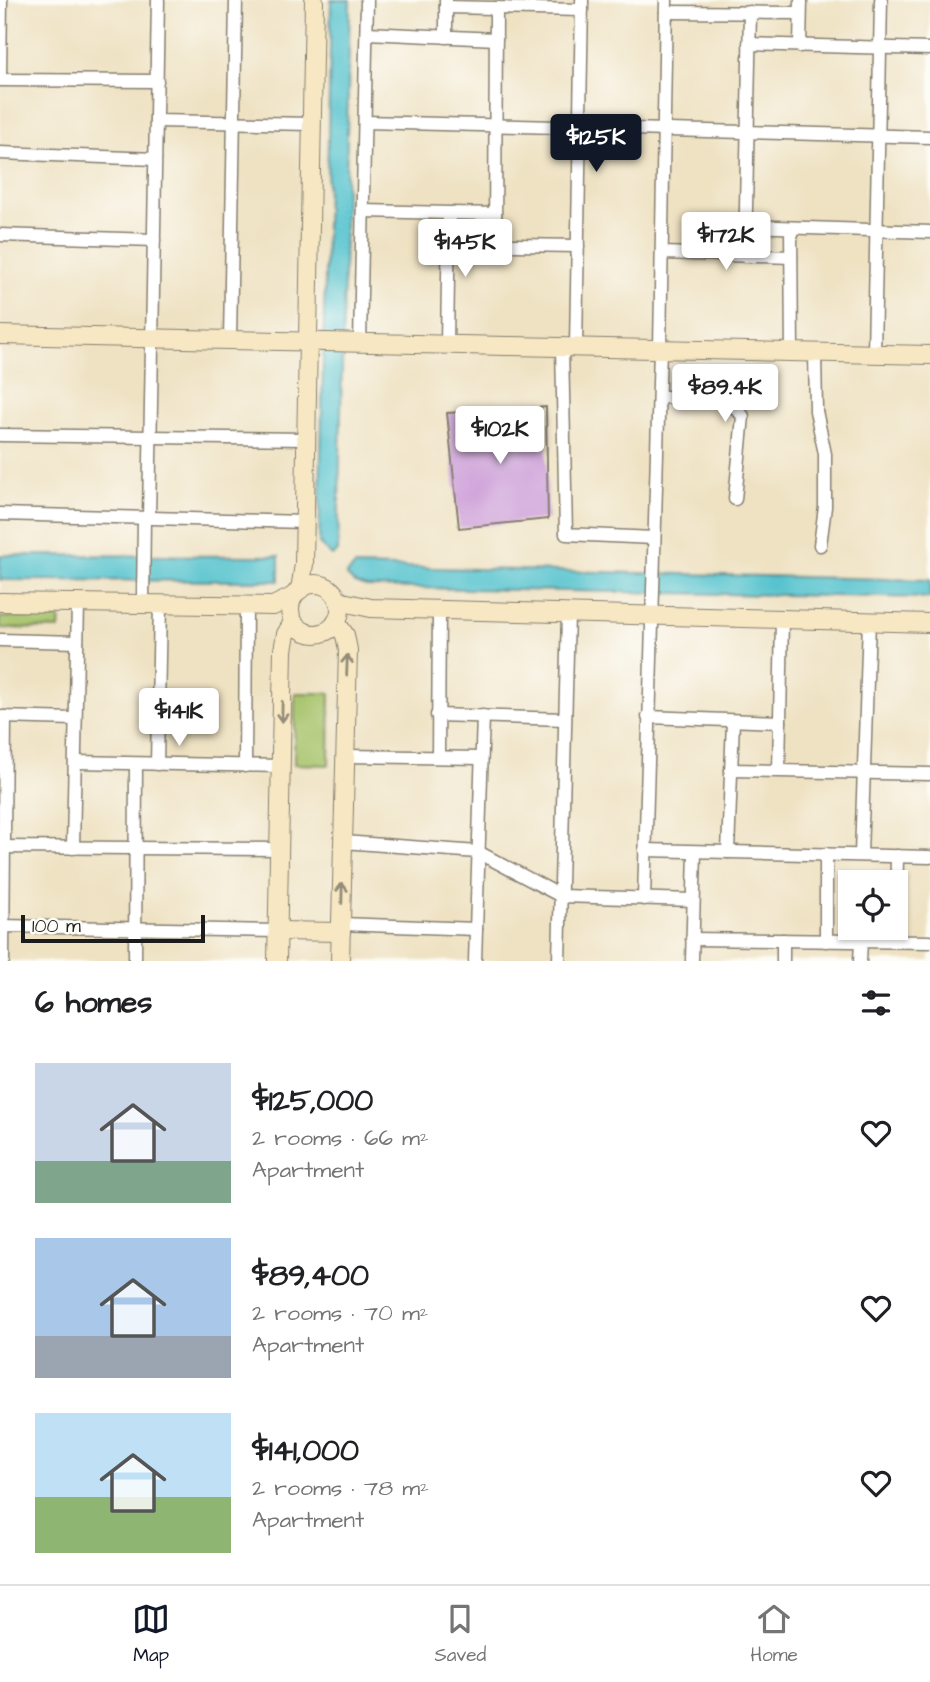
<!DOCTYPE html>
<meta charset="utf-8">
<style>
body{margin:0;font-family:"Architects Daughter",sans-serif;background:#f2f2f2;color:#202124;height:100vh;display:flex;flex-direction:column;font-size:26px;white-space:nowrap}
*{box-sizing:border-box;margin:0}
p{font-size:23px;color:#757577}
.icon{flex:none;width:38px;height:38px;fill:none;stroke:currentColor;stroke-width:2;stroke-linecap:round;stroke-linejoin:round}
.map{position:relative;height:961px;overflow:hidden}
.drawer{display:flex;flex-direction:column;background:#fff;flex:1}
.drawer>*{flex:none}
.fabs{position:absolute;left:838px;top:870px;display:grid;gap:14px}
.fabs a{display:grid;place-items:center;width:70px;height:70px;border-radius:0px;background:#fff;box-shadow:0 2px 5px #0004;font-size:35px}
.scale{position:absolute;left:21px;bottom:18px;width:184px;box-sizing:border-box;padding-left:7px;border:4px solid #1c1c1c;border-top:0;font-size:19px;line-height:24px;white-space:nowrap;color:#1c1c1c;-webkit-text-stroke:5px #fdfcf7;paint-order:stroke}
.price{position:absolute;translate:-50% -60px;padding:0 16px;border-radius:7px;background:#fff;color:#222;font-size:23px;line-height:46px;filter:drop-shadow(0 2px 4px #0008)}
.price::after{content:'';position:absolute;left:50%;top:42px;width:21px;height:16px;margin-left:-10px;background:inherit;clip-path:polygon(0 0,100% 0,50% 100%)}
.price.on{background:#111827;color:#fff}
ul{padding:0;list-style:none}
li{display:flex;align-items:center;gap:21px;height:175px;padding:0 35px}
li span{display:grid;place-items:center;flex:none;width:196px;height:140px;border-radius:0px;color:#555}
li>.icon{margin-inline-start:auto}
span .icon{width:84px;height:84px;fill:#fffc;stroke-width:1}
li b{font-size:30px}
h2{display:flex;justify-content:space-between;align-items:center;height:84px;padding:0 35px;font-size:30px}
.dock{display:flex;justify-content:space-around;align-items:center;height:98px;border-top:2px solid #e0e0e0;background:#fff;font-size:19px;color:#757577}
.dock a{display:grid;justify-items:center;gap:4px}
.dock .on{color:#111827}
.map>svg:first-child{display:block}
.green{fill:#a6c269;stroke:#616f42;stroke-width:2}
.water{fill:#56c3ce;stroke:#397075;stroke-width:2}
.building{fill:#ca9ad7}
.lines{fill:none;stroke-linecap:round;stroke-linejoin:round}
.street-casing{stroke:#867f70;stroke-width:15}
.secondary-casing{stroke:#867f70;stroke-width:20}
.street{stroke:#fff;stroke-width:12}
.secondary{stroke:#f7e8c3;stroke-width:18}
.oneway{stroke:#948c78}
</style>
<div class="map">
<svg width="930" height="961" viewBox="0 0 930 961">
<rect width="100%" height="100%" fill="#fdfcf7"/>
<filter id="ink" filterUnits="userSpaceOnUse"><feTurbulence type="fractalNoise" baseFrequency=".0143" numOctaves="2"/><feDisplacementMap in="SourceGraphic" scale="14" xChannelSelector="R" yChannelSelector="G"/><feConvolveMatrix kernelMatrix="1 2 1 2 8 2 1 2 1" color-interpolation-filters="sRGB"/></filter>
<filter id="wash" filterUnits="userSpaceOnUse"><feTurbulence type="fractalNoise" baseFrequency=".00686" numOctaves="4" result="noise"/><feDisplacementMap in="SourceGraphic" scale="28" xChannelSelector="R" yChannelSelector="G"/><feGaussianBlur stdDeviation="1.57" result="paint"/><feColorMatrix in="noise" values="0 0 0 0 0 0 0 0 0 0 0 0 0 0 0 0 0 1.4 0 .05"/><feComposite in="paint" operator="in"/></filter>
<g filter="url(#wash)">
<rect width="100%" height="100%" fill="#efe2c3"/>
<g class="green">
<path d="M0,617l60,1 -1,11 -59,-1z"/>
<path d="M295,693h35l-1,72 -35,-1z"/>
</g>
<g class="water">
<path d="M331,0h19l-12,551 -6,5 -13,-12z"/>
<path d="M0,555l279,1v25l-279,-1z"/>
<path d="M355,566l575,14v18l-564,-11 -12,-4 -8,-8z"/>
</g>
<g id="blocks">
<path class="building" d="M546,407l2,112 -89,9 -12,-115z"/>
</g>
</g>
<g filter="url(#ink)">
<use href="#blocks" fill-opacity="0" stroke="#867f70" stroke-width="2"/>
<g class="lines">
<g class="street-casing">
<g id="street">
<path d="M446,7l136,3"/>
<path d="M666,12l134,1"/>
<path d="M367,33l129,6"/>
<path d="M446,37v-37"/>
<path d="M749,44l181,5"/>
<path d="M800,46l1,-46"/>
<path d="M0,78l1,-78"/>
<path d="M0,80l157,1"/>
<path d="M156,121l156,3"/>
<path d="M365,122l565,15"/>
<path d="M0,153l155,6"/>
<path d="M363,211l132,3"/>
<path d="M745,226l185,6"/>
<path d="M791,228l1,124"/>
<path d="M0,235l154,5"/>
<path d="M449,244l129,2"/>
<path d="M495,245l1,-237"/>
<path d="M662,253l129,4"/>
<path d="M745,256l5,-244"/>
<path d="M230,340l6,-340"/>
<path d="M360,343l7,-343"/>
<path d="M447,344l2,-130"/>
<path d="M562,347l4,187 88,4"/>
<path d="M576,347l6,-347"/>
<path d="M815,352l1,59 9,43v53l-5,38"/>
<path d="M874,353l7,-353"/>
<path d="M659,397l67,1 17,18 -8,83"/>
<path d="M0,435l306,4"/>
<path d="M0,514l305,8"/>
<path d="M149,518l9,-518"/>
<path d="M143,604l1,-86"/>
<path d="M0,640l77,2"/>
<path d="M437,715l128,4"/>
<path d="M0,717l75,2"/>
<path d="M648,717l132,5"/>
<path d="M345,756l136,2"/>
<path d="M438,756l1,-146"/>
<path d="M76,762l205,4"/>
<path d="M157,764l3,-160"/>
<path d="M245,766l1,-161"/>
<path d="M731,770l199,4"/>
<path d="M779,770l3,-151"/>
<path d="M343,842l135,10 83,44 132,4"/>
<path d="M0,847l280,2"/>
<path d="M73,848l5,-245"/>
<path d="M645,850l285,7"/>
<path d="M728,852l5,-131"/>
<path d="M861,855l8,-234"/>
<path d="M644,899l16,-550 6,-349"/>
<path d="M896,916l1,-60"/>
<path d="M341,924l135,5"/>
<path d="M0,926l278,5"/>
<path d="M692,939l238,3"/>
<path d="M783,940v21"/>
<path d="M826,941v-87"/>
<path d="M3,961l2,-244"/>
<path d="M135,961l1,-197"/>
<path d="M475,961l8,-245"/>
<path d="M559,961l9,-347"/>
<path d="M692,961l3,-109"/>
<path d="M860,961l1,-20"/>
</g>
</g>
<g class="secondary-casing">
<g id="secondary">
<path d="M0,335l930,20"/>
<circle cx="315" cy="609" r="25"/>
<path d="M300,590l4,-26 10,-564"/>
<path d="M338,601l33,7 559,15"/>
<path d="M0,602l273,4 21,-10"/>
<path d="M336,622l9,13 3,15 -8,311"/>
<path d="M278,931l63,1"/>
<path d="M277,961l6,-311 3,-16 7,-12"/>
</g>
</g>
<use href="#street" class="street"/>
<use href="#secondary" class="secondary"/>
</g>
<defs><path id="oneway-shaft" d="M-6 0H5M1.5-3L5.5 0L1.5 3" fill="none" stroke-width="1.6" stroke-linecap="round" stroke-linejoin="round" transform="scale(1.75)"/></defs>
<g class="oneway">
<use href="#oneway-shaft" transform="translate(347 665) rotate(-88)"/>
<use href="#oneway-shaft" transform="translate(282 712) rotate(91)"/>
<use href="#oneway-shaft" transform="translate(342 893) rotate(-89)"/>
</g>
</g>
</svg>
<div class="fabs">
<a><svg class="icon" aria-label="locate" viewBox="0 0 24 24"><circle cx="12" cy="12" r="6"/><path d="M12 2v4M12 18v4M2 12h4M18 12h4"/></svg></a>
</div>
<div class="scale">100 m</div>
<b class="price on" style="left:596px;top:174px">$125K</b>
<b class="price" style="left:726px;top:272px">$172K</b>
<b class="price" style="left:465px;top:279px">$145K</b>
<b class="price" style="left:725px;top:424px">$89.4K</b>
<b class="price" style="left:500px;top:466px">$102K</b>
<b class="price" style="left:179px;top:748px">$141K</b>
</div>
<section class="drawer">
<h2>6 homes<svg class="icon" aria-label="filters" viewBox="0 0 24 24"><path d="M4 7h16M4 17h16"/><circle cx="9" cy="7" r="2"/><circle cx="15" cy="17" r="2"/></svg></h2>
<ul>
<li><span style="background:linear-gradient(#c9d6e8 70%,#7fa58c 0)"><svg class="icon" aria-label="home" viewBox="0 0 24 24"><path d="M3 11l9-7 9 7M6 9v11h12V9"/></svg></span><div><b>$125,000</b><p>2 rooms · 66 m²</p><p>Apartment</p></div><svg class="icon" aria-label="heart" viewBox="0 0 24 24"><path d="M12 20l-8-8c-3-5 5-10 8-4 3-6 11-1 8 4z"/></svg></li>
<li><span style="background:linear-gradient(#a9c7e8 70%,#9aa5b1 0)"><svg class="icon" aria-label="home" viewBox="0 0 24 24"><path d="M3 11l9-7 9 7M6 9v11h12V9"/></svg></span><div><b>$89,400</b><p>2 rooms · 70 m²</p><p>Apartment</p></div><svg class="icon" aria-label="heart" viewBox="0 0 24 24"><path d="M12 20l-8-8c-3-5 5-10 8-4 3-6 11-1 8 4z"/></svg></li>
<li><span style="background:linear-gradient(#bfe0f5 60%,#8fb573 0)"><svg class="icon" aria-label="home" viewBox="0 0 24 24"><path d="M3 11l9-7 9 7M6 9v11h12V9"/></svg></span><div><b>$141,000</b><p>2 rooms · 78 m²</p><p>Apartment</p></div><svg class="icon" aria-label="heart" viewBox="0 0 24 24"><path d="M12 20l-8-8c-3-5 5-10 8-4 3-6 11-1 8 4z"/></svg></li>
</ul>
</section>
<nav class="dock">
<a class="on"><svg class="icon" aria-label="map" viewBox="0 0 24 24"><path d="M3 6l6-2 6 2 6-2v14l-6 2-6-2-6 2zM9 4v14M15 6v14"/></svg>Map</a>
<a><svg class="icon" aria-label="saved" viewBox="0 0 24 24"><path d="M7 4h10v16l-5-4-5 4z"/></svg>Saved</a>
<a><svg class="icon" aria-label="home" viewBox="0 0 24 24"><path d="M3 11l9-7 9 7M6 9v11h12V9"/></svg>Home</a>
</nav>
